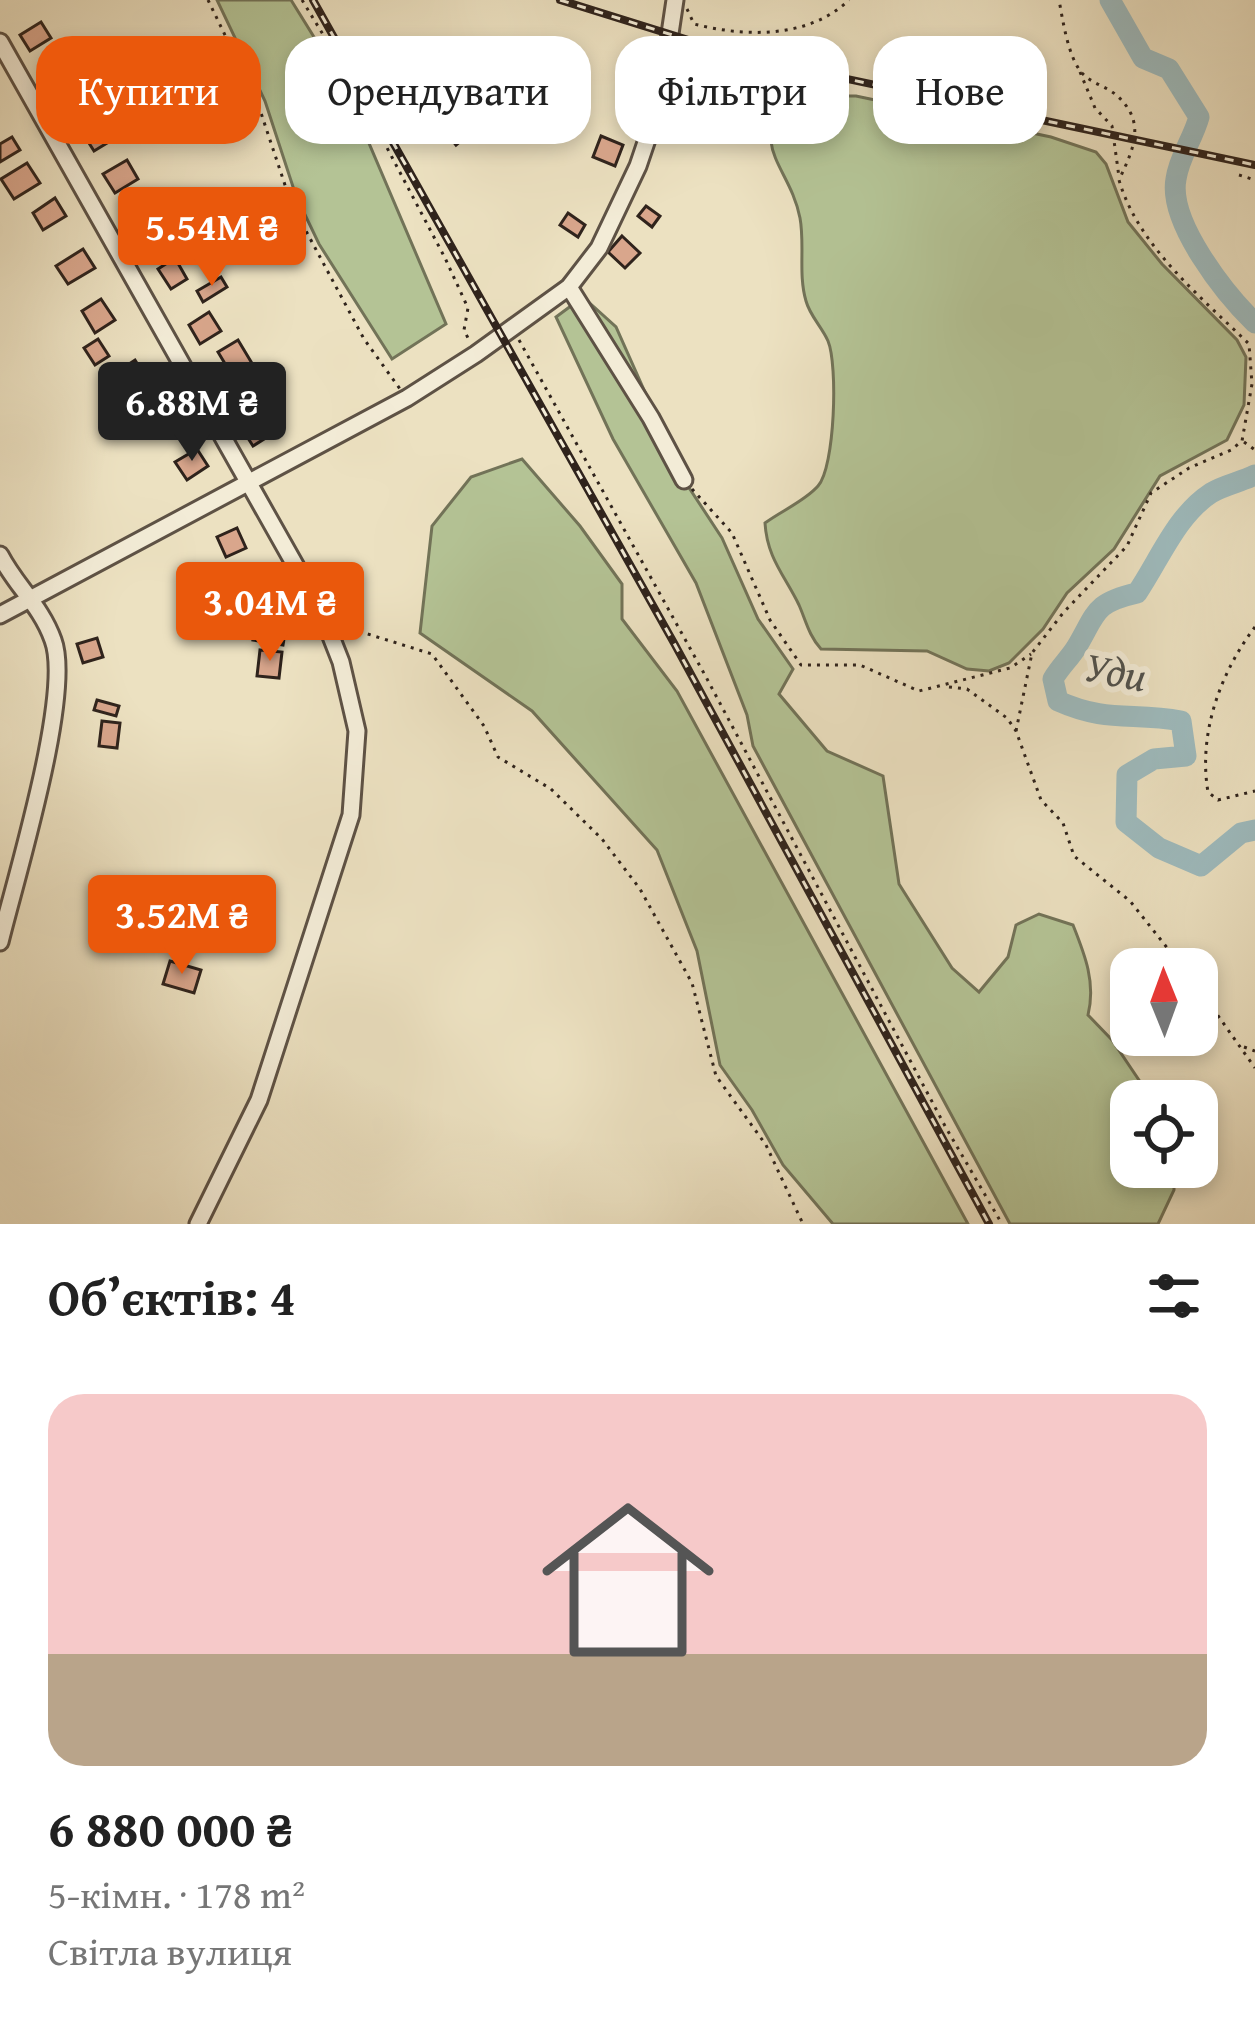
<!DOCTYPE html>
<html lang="uk">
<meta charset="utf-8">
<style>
body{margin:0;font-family:"Gentium Book Plus",serif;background:#f2f2f2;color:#222;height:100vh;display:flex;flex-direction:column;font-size:45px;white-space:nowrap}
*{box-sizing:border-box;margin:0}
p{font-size:39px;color:#767676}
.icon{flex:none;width:66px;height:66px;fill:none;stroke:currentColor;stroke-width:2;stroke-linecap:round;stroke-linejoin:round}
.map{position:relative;height:1224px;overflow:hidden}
.sheet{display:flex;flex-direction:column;background:#fff;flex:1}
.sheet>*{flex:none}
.guide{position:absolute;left:36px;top:36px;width:1185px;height:108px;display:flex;gap:24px}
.needle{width:78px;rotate:359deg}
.buttons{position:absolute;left:1110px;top:948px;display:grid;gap:24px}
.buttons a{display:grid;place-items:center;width:108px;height:108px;border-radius:24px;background:#fff;box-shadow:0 6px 18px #0003;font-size:60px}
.price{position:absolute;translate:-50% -102px;padding:0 27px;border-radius:12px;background:#ea580c;color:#fff;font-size:39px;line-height:78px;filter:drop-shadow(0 3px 6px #0008)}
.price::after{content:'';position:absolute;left:50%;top:72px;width:36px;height:27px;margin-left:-18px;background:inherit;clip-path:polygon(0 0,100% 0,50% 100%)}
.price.active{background:#222;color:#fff}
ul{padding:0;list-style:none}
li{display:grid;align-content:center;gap:24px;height:636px;padding:0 48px}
li span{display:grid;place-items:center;height:372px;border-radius:36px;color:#555}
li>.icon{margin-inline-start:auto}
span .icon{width:216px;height:216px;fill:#fffc;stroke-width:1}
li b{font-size:51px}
h2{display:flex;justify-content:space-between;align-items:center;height:144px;padding:0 48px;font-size:51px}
.chip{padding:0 42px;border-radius:36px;background:#fff;box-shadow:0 6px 18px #0003;font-size:42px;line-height:108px}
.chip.active{background:#ea580c;color:#fff}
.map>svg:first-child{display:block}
.green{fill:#b4c395;stroke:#727358;stroke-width:3}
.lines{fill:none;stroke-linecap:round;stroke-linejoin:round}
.river{stroke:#9ebbbe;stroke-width:21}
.building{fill:#d9a68c;stroke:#2f231c;stroke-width:3}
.street-casing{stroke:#5e5245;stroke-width:21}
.path{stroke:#2f231c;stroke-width:3;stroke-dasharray:3 6;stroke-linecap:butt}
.street{stroke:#f3ecd7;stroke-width:15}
.rail-casing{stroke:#2f231c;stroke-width:8}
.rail{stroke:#f3ecd7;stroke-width:3;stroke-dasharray:9;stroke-linecap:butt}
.labels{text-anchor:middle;stroke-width:12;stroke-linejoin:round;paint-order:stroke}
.water-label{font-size:42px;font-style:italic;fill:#50514d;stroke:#f3ecd7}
</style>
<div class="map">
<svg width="1255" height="1224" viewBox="0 0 1255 1224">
<rect width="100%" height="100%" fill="#ece1c1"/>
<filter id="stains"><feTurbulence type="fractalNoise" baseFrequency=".00167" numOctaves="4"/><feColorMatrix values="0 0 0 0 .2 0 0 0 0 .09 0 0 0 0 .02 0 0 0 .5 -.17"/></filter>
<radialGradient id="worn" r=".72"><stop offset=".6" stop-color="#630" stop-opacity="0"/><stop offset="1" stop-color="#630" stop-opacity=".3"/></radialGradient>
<g class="green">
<path d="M217,0h74l54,87 101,237 -54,35 -73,-115 -23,-48 -31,-95z"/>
<path d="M794,96h62l195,41 45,15 10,12 22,58 34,42 75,76 9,17 -2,48 -17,35 -67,36 -46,73 -47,44 -24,36 -34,34 -20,8 -22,-2 -40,-18 -106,-2c-12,-13 -15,-28 -22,-44 -14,-29 -32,-47 -34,-82 16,-12 40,-22 53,-37 17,-19 20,-121 10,-145 -6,-14 -18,-25 -22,-40 -8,-27 -1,-56 -6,-83 -10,-51 -49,-67 -17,-120z"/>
<path d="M583,297l33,30 68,153 38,58 36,81 35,50 -14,25 48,57 56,25 16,108 53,84 27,24 29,-35 8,-32 23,-11 34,11c12,30 23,58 15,90l24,25 41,61h-22v66h43v23l-16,34h-148l-257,-478 -6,-31 -51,-132 -83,-144 -57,-122z"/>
<path d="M522,459l58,67 42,58v35l55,72 291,533h-135l-50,-59 -31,-55 -32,-45 -23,-114 -40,-101 -125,-139 -112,-78 12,-107 39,-49z"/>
</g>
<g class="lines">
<g class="river">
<path d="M1110,0l33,58 26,11 30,48c-6,22 -20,40 -23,62 -8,43 49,115 79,144"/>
<path d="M1255,475c-14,7 -31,10 -44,18 -35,23 -51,66 -74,100 -44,10 -40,20 -61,55 -7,11 -16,19 -23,31l5,22c49,22 74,11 123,20l5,35 -32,3 -27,16 -1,47 33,26 42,18 40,-33 14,-3"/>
</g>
</g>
<g class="building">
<path d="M41,22l10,16 -21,13 -10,-16z"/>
<path d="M70,59l11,18 -22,13 -11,-17z"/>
<path d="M481,74l12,7 -9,16 -12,-7z"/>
<path d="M490,97l14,6 -9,21 -14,-6z"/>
<path d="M550,113l21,14 -6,11 -22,-14z"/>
<path d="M105,117l12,20 -23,14 -12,-19z"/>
<path d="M458,121l11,13 -13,11 -11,-14z"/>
<path d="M601,136l22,9 -8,21 -22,-9z"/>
<path d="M12,137l8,13 -20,12v-18z"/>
<path d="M127,160l11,19 -23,14 -12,-19z"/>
<path d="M27,163l13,20 -26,16 -13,-20z"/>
<path d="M55,198l11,18 -23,14 -10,-17z"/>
<path d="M646,206l14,10 -8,11 -14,-11z"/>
<path d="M568,213l17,12 -7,12 -18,-12z"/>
<path d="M158,217l12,18 -22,13 -12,-18z"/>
<path d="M622,236l18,17 -15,15 -17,-16z"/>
<path d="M83,249l12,19 -27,16 -12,-18z"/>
<path d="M175,258l12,21 -16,10 -13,-20z"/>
<path d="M221,277l6,10 -24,15 -6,-11z"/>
<path d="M101,299l14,21 -20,13 -13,-22z"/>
<path d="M209,312l12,19 -21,13 -11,-19z"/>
<path d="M98,339l11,17 -14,9 -11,-17z"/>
<path d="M238,340l15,25 -20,12 -15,-25z"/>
<path d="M135,360l13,21 -18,11 -13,-20z"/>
<path d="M165,398l9,15 -23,14 -10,-15z"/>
<path d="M259,412l13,22 -19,12 -14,-22z"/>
<path d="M197,449l11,17 -21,14 -12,-18z"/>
<path d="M237,528l9,20 -20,9 -9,-20z"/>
<path d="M256,628l29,5 -2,12 -30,-5z"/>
<path d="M97,638l6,19 -20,6 -6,-19z"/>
<path d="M260,650l22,2 -3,26 -22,-2z"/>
<path d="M97,700l22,6 -3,10 -22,-6z"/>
<path d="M102,721l18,2 -3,25 -18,-2z"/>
<path d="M170,961l31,9 -7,23 -31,-9z"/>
</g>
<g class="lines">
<g class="street-casing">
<g id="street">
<path d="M0,42l321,569 20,51 16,69 -6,84 -92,285 -61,124"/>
<path d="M569,287l82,131 33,62"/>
<path d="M0,555c16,31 41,51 53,85 20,53 -38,240 -53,302"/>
<path d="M0,615l407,-217 69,-44 93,-67 30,-39 39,-82 22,-65 15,-101"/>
</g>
</g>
<g class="path">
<path d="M208,0l49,101 34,102 73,136 36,50"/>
<path d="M302,0l53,87 90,171 23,50 -4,22 6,12"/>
<path d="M687,9l7,15c51,13 114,15 155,-24"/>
<path d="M1080,72l15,36 17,18 7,51"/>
<path d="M1239,175l16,5"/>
<path d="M519,340l187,337 239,449 57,98"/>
<path d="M1244,442l11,8"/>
<path d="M692,489l40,44 38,87 31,45h59l59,26 91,-23 21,-14"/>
<path d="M342,626l90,28 52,72 14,31 53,32 51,50 38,50 52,94 24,93 50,69 37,79"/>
<path d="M1255,627c-35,46 -57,107 -47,165l10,8 37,-9"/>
<path d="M949,687l18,2 40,29 9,13 25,69 22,23 11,33 56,45 54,68"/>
<path d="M1016,731l16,-78 31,-40 64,-67 24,-53 38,-25 42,-18 11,-9 10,-57 -3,-40c-48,-47 -111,-98 -130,-164 15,-32 28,-59 -4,-86 -10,-8 -24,-11 -33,-21 -14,-16 -19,-52 -23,-73"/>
<path d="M1197,986l58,82"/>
<path d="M1244,1047l11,4"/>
</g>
<use href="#street" class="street"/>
<g class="rail-casing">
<g id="rail">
<path d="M313,0l361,643 315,581"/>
<path d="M560,0l183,57 512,108"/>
</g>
</g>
<use href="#rail" class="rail"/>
</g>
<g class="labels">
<g class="water-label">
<text transform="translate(1116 671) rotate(11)" y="15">Уди</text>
</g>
</g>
<rect width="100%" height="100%" filter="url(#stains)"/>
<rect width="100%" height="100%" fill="url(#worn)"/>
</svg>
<div class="buttons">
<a><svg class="needle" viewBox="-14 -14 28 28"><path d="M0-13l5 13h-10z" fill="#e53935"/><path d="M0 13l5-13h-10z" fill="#767676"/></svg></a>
<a><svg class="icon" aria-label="locate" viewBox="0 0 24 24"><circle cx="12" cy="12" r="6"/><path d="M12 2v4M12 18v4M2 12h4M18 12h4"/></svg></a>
</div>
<b class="price" style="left:212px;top:289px">5.54M ₴</b>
<b class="price active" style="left:192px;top:464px">6.88M ₴</b>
<b class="price" style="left:270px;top:664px">3.04M ₴</b>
<b class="price" style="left:182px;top:977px">3.52M ₴</b>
<div class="guide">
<a class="chip active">Купити</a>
<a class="chip">Орендувати</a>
<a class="chip">Фільтри</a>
<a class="chip">Нове</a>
</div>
</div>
<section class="sheet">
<h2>Об’єктів: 4<svg class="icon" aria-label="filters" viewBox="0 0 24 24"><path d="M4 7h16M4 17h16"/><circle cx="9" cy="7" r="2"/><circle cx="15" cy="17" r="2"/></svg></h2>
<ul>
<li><span style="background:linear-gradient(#f6c9c9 70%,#b9a48a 0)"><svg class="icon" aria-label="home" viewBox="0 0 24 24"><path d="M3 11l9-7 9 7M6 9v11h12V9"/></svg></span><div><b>6 880 000 ₴</b><p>5-кімн. · 178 m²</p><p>Світла вулиця</p></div></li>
</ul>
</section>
